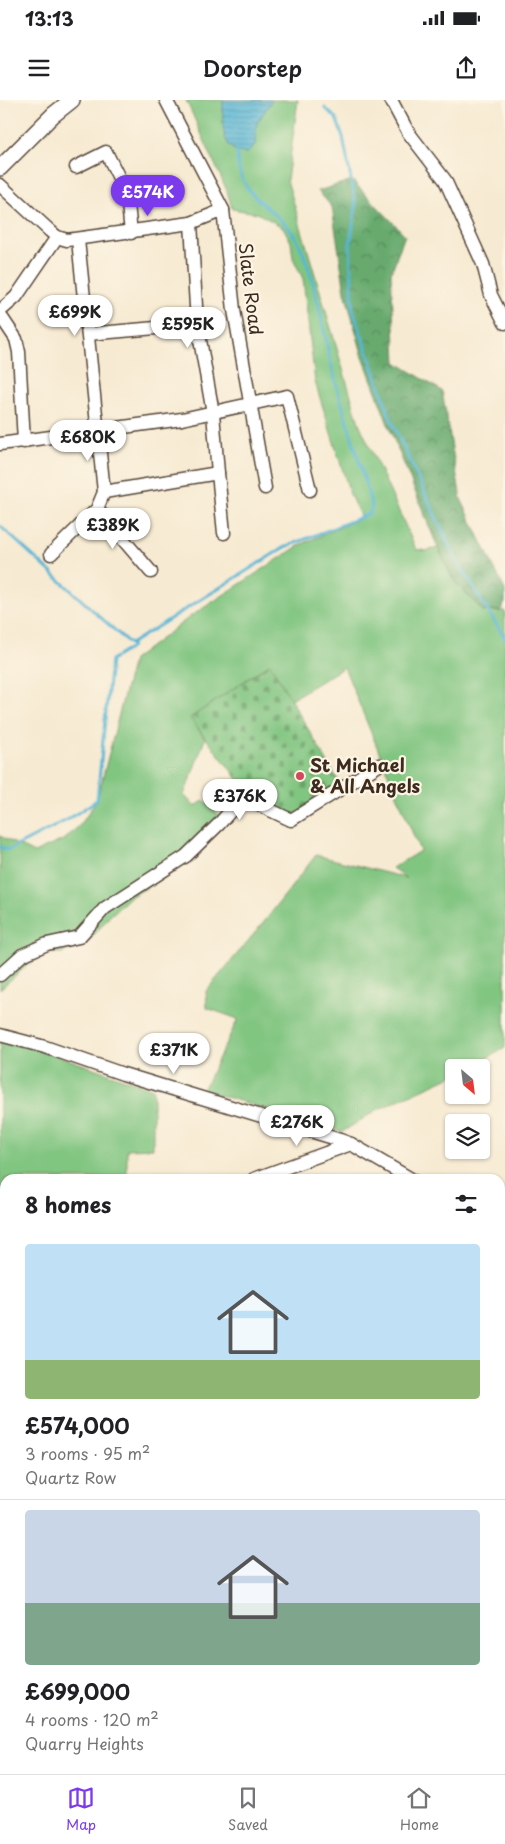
<!DOCTYPE html>
<meta charset="utf-8">
<style>
body{margin:0;font-family:"Playpen Sans",sans-serif;background:#f2f2f2;color:#202124;height:100vh;display:flex;flex-direction:column;font-size:19px;white-space:nowrap}
*{box-sizing:border-box;margin:0}
p{font-size:16px;color:#757577}
.icon{flex:none;width:28px;height:28px;fill:none;stroke:currentColor;stroke-width:2;stroke-linecap:round;stroke-linejoin:round}
.map{position:relative;flex:1;overflow:hidden}
.panel{position:absolute;left:0px;top:1074px;width:505px;height:601px;display:flex;flex-direction:column;background:#fff;border-radius:15px 15px 0 0;box-shadow:0 1px 4px #0004}
.panel>*{flex:none}
.needle{width:32px;rotate:152deg}
.tools{position:absolute;left:445px;top:959px;display:grid;gap:10px}
.tools a{display:grid;place-items:center;width:45px;height:45px;border-radius:5px;background:#fff;box-shadow:0 1px 4px #0004;font-size:25px}
.price{position:absolute;translate:-50% -42px;padding:0 11px;border-radius:18px;background:#fff;color:#222;font-size:16px;line-height:32px;filter:drop-shadow(0 1px 2px #0008)}
.price::after{content:'';position:absolute;left:50%;top:30px;width:15px;height:11px;margin-left:-8px;background:inherit;clip-path:polygon(0 0,100% 0,50% 100%)}
.price.current{background:#7c3aed;color:#fff}
ul{padding:0;list-style:none}
li{display:grid;align-content:center;gap:10px;height:265px;padding:0 25px}
li+li{border-top:1px solid #e0e0e0}
li span{display:grid;place-items:center;height:155px;border-radius:5px;color:#555}
li>.icon{margin-inline-start:auto}
span .icon{width:90px;height:90px;fill:#fffc;stroke-width:1}
li b{font-size:21px}
h2{display:flex;justify-content:space-between;align-items:center;height:60px;padding:0 25px;font-size:21px}
.status{display:flex;justify-content:space-between;align-items:center;height:35px;padding:0 25px;background:#fff;direction:ltr}
.status svg{height:14px;fill:currentColor}
header{display:flex;justify-content:space-between;align-items:center;height:65px;padding:0 25px;background:#fff;font-size:22px;font-weight:600}
.dock{display:flex;justify-content:space-around;align-items:center;height:70px;border-top:1px solid #e0e0e0;background:#fff;font-size:14px;color:#757577}
.dock a{display:grid;justify-items:center;gap:2px}
.dock .current{color:#7c3aed}
.map>svg:first-child{display:block}
.grass{fill:#80c580;stroke:#5e784f}
.forest{fill:url(#forest-crowns);stroke:#526a46}
.cemetery{fill:url(#cemetery-stones);stroke:#5e784f}
.water{fill:url(#water-rules);stroke:#49707a}
.lines{fill:none;stroke-linecap:round;stroke-linejoin:round}
.stream{stroke:#57b6d5;stroke-width:3}
.minor-casing{stroke:#574739;stroke-width:15}
.tertiary-casing{stroke:#574739;stroke-width:18}
.minor{stroke:#fff;stroke-width:12}
.tertiary{stroke:#fff;stroke-width:15}
.poi-dot{fill:#d1495b;stroke:#fcf5e5;stroke-width:2}
.labels{text-anchor:middle;stroke-width:4.5;stroke-linejoin:round;paint-order:stroke}
.street-label{font-size:18px;fill:#3b2a1e;stroke:#fcf5e5}
.poi-label{font-size:18px;font-weight:bold;fill:#3b2a1e;stroke:#fcf5e5;text-anchor:start}
</style>
<div class="status"><b>13:13</b><svg viewBox="0 0 49 12"><path d="M0 12V9h3v3zM5 12V6h3v6zM10 12V3h3v9zM15 12V0h3v12zM26 1h20v11H26zM47 4h2v5h-2z"/></svg></div>
<header><svg class="icon" aria-label="menu" viewBox="0 0 24 24"><path d="M4 6h16M4 12h16M4 18h16"/></svg>Doorstep<svg class="icon" aria-label="share" viewBox="0 0 24 24"><path d="M12 15V3M7 8l5-5 5 5M5 13v7h14v-7"/></svg></header>
<div class="map">
<svg width="505" height="1674" viewBox="0 0 505 1674">
<defs>
<pattern id="forest-crowns" width="20" height="18" patternUnits="userSpaceOnUse" patternTransform="scale(1.25)"><rect width="20" height="18" fill="#68aa6e"/><path d="M2 6a3 3 0 1 1 6 0M12 15a3 3 0 1 1 6 0" fill="none" stroke="#578b5a"/></pattern>
<pattern id="cemetery-stones" width="16" height="16" patternUnits="userSpaceOnUse" patternTransform="scale(1.25)"><rect width="16" height="16" fill="#80c580"/><path d="M2 7V4a2 2 0 0 1 4 0v3zM10 15v-3a2 2 0 0 1 4 0v3z" fill="#6aa068"/></pattern>
<pattern id="water-rules" width="6" height="5" patternUnits="userSpaceOnUse" patternTransform="scale(1.25)"><rect width="6" height="5" fill="#57b6d5"/><path d="M0 2.5h6" fill="none" stroke="#4994ac"/></pattern>
</defs>
<rect width="100%" height="100%" fill="#fcf5e5"/>
<filter id="ink" filterUnits="userSpaceOnUse"><feTurbulence type="fractalNoise" baseFrequency=".02" numOctaves="2"/><feDisplacementMap in="SourceGraphic" scale="10" xChannelSelector="R" yChannelSelector="G"/><feConvolveMatrix kernelMatrix="1 2 1 2 8 2 1 2 1" color-interpolation-filters="sRGB"/></filter>
<filter id="wash" filterUnits="userSpaceOnUse"><feTurbulence type="fractalNoise" baseFrequency=".0096" numOctaves="4" result="noise"/><feDisplacementMap in="SourceGraphic" scale="20" xChannelSelector="R" yChannelSelector="G"/><feGaussianBlur stdDeviation="1.12" result="paint"/><feColorMatrix in="noise" values="0 0 0 0 0 0 0 0 0 0 0 0 0 0 0 0 0 1.4 0 .05"/><feComposite in="paint" operator="in"/></filter>
<g filter="url(#wash)">
<rect width="100%" height="100%" fill="#f7ead2"/>
<g class="grass">
<path d="M186,0h112l-11,80 72,243 57,126 10,2 12,-3 16,33 29,30h22v437l-34,19 -17,1v7l-77,35 -35,22 -139,-42 35,-71 -31,-11 -1,-17 58,-69 52,-67 90,23 -14,-10 28,-17 -76,-184 -54,33 -21,-36 -78,54 14,21 -21,56 11,12 9,-7 16,16 -48,47 2,9 -44,25 -21,20 -21,25 -26,11h-14l-21,12 -27,24v-153l34,17 31,-14 16,-15 16,-24 36,-140 58,-44 109,-71 61,-27 -10,-21 -36,-115 -12,-103 -10,-21 -2,-16 -8,-15 -26,-14 -25,-4 -5,-18z"/>
<path d="M0,941l45,10 108,38v59l-26,1v30h-122v41l-5,-1z"/>
</g>
<g class="forest">
<path d="M352,80l53,55 -14,38 5,89 46,29 19,108 44,91v13l-5,8h-17l-29,-30 -16,-33 -49,-121 -27,-73 -17,-62 -13,-85 -14,-16z"/>
<path d="M63,1670h83l7,4h-91z"/>
</g>
<path class="cemetery" d="M270,564l72,123 -51,33 -39,-23 -62,-79z"/>
<path class="water" d="M223,0h49l-15,23 -2,22 -8,8c-28,0 -24,-31 -24,-53z"/>
<g class="lines">
<g class="stream">
<path d="M325,8l11,10 7,19 13,69 -6,38 3,66 39,112 62,134 51,82"/>
<path d="M0,426l130,118"/>
<path d="M0,747l9,3 58,-30 30,-20 14,-140 21,-13 -2,-3 153,-96 86,-34 3,-7c-12,-46 -28,-92 -40,-139 -9,-39 -15,-81 -30,-118 -18,-45 -64,-44 -65,-97"/>
</g>
</g>
</g>
<g filter="url(#ink)">
<g class="lines">
<g class="minor-casing">
<g id="minor">
<path d="M166,0l57,110 11,100 31,178"/>
<path d="M391,0l17,32 37,48 38,84 8,31 14,28"/>
<path d="M76,67l30,-15 21,42 4,39"/>
<path d="M0,85l50,46 7,6 10,3 124,-17 32,-13"/>
<path d="M191,123l6,100 16,90 5,60"/>
<path d="M0,211l16,-14 41,-60"/>
<path d="M2,218l14,21 3,13 5,90"/>
<path d="M88,234l79,-7"/>
<path d="M0,344l182,-25 105,-23 23,94"/>
<path d="M104,392l114,-19 6,60"/>
<path d="M97,409l54,63"/>
<path d="M51,454l46,-45 7,-17 -26,-252"/>
<path d="M0,875l22,-20 25,-11 32,-7 26,-29 81,-52 33,-32 22,-25h6l44,21 88,-55"/>
<path d="M0,935l45,12 78,27 217,66 11,4 60,35"/>
<path d="M254,1079l97,-35"/>
<path d="M0,1125h5"/>
<path d="M500,1130l5,3"/>
<path d="M359,1674l1,-4"/>
</g>
</g>
<g class="tertiary-casing">
<path id="tertiary" d="M0,68l53,-53 19,-15"/>
</g>
<use href="#minor" class="minor"/>
<use href="#tertiary" class="tertiary"/>
</g>
</g>
<circle class="poi-dot" cx="300" cy="676" r="5"/>
<g class="labels">
<g class="street-label">
<text transform="translate(250 189) rotate(83)" y="6">Slate Road</text>
</g>
<g class="poi-label">
<text x="310" y="672">St Michael<tspan x="310" dy="21">&amp; All Angels</tspan></text>
</g>
</g>
</svg>
<div class="tools">
<a><svg class="needle" viewBox="-14 -14 28 28"><path d="M0-13l5 13h-10z" fill="#e53935"/><path d="M0 13l5-13h-10z" fill="#757577"/></svg></a>
<a><svg class="icon" aria-label="layers" viewBox="0 0 24 24"><path d="M12 4l9 5-9 5-9-5zM3 14l9 5 9-5"/></svg></a>
</div>
<b class="price current" style="left:148px;top:117px">£574K</b>
<b class="price" style="left:75px;top:237px">£699K</b>
<b class="price" style="left:188px;top:249px">£595K</b>
<b class="price" style="left:88px;top:362px">£680K</b>
<b class="price" style="left:113px;top:450px">£389K</b>
<b class="price" style="left:240px;top:721px">£376K</b>
<b class="price" style="left:174px;top:975px">£371K</b>
<b class="price" style="left:297px;top:1047px">£276K</b>
<section class="panel">
<h2>8 homes<svg class="icon" aria-label="filters" viewBox="0 0 24 24"><path d="M4 7h16M4 17h16"/><circle cx="9" cy="7" r="2"/><circle cx="15" cy="17" r="2"/></svg></h2>
<ul>
<li><span style="background:linear-gradient(#bfe0f5 75%,#8fb573 0)"><svg class="icon" aria-label="home" viewBox="0 0 24 24"><path d="M3 11l9-7 9 7M6 9v11h12V9"/></svg></span><div><b>£574,000</b><p>3 rooms · 95 m²</p><p>Quartz Row</p></div></li>
<li><span style="background:linear-gradient(#c9d6e8 60%,#7fa58c 0)"><svg class="icon" aria-label="home" viewBox="0 0 24 24"><path d="M3 11l9-7 9 7M6 9v11h12V9"/></svg></span><div><b>£699,000</b><p>4 rooms · 120 m²</p><p>Quarry Heights</p></div></li>
</ul>
</section>
</div>
<nav class="dock">
<a class="current"><svg class="icon" aria-label="map" viewBox="0 0 24 24"><path d="M3 6l6-2 6 2 6-2v14l-6 2-6-2-6 2zM9 4v14M15 6v14"/></svg>Map</a>
<a><svg class="icon" aria-label="saved" viewBox="0 0 24 24"><path d="M7 4h10v16l-5-4-5 4z"/></svg>Saved</a>
<a><svg class="icon" aria-label="home" viewBox="0 0 24 24"><path d="M3 11l9-7 9 7M6 9v11h12V9"/></svg>Home</a>
</nav>
